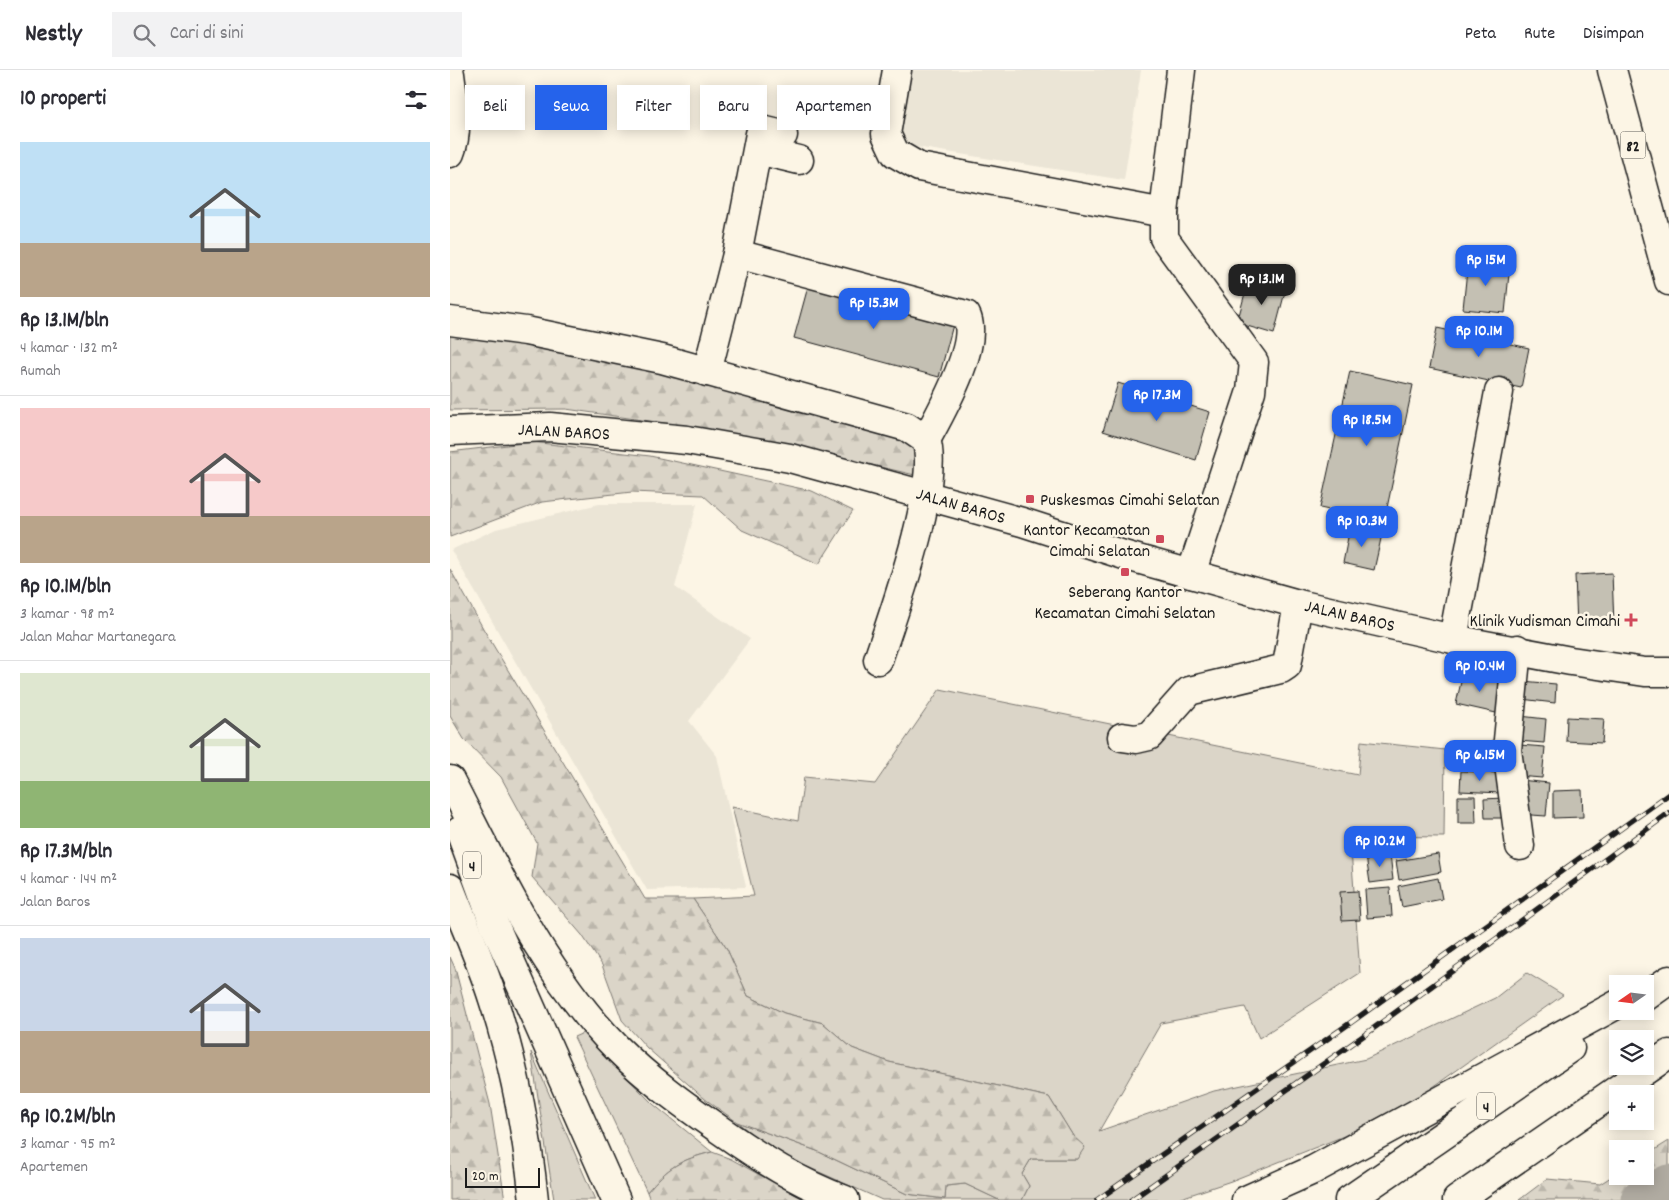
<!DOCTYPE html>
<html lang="id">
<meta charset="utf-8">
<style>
body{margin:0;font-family:Dekko,sans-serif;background:#f2f2f3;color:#2b2b33;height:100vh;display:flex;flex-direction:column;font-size:19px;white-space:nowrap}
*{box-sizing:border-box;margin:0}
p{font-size:16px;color:#7c7c81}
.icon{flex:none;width:28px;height:28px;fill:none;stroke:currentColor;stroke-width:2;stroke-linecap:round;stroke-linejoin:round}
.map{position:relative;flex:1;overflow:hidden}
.drawer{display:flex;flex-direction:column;background:#fff;width:450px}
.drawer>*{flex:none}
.banner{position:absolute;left:15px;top:15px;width:475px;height:45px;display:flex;gap:10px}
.needle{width:32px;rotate:256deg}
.controls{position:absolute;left:1159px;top:905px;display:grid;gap:10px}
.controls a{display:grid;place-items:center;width:45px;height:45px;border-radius:0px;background:#fff;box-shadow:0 2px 12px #0003;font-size:25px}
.scale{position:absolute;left:15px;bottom:12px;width:75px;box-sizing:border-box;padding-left:5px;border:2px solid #1c1c1c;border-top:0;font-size:14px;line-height:18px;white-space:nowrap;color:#1c1c1c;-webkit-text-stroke:4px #fcf5e5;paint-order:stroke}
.price{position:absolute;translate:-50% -42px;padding:0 11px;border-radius:10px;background:#2563eb;color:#fff;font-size:16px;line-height:32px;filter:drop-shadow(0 1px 2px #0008)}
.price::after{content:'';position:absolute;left:50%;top:30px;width:15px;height:11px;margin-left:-8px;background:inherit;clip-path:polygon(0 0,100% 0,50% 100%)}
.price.on{background:#222;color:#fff}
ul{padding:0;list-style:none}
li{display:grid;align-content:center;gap:10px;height:265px;padding:0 20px}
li+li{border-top:1px solid #e1e1e2}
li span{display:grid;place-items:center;height:155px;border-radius:0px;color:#555}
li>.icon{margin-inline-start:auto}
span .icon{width:90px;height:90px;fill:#fffc;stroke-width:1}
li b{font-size:21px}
h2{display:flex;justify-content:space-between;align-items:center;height:60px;padding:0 20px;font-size:21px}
.chip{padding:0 18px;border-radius:0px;background:#fff;box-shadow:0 2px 12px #0003;font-size:18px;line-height:45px}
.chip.on{background:#2563eb;color:#fff}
header{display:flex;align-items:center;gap:30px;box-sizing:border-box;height:70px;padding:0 25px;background:#fff;border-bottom:1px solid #e1e1e2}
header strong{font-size:24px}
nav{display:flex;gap:28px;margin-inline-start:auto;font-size:18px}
.search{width:350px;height:45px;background:#f2f2f3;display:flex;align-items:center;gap:12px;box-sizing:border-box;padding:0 18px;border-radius:0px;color:#7c7c81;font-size:19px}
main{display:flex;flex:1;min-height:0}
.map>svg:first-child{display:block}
.built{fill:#ebe5d6}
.green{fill:#dbd5c8;stroke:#7c7872}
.forest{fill:url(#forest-firs);stroke:#7c7872}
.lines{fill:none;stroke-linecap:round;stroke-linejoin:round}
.river{stroke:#b0aba1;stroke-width:45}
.building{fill:#c4c0b3;stroke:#1c1c1c}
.minor-casing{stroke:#1c1c1c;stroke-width:31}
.major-casing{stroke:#1c1c1c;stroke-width:31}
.highway-casing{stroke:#1c1c1c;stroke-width:31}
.minor{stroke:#fcf5e5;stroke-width:28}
.major{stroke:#fcf5e5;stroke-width:28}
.highway{stroke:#fcf5e5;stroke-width:28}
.rail-casing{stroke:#1c1c1c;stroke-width:5.5}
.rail{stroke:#fcf5e5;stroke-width:4;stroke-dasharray:11;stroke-linecap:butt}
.poi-dot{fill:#d1495b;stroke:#fcf5e5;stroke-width:2}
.labels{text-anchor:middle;stroke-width:5;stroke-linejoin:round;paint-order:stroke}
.shield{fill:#fcf5e5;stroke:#5f5d58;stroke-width:1}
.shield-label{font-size:16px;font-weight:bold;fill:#1c1c1c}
.street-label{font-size:18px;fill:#1c1c1c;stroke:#fcf5e5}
.poi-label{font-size:18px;fill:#1c1c1c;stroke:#fcf5e5;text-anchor:end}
</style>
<header>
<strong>Nestly</strong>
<div class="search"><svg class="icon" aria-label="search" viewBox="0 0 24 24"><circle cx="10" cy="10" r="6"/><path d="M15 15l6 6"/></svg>Cari di sini</div>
<nav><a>Peta</a><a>Rute</a><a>Disimpan</a></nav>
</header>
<main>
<section class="drawer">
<h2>10 properti<svg class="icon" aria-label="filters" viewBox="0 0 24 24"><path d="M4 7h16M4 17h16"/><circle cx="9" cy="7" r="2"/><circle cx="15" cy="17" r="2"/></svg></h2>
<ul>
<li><span style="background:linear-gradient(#bfe0f5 65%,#b9a48a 0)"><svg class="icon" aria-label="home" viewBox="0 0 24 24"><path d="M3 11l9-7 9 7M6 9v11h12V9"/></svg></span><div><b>Rp 13.1M/bln</b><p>4 kamar · 132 m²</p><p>Rumah</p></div></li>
<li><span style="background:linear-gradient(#f6c9c9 70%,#b9a48a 0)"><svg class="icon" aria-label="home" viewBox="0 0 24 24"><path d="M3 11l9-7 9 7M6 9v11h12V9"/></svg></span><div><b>Rp 10.1M/bln</b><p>3 kamar · 98 m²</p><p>Jalan Mahar Martanegara</p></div></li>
<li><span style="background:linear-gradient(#dfe7d0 70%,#8fb573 0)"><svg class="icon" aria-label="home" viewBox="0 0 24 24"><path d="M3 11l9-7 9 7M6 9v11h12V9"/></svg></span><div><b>Rp 17.3M/bln</b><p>4 kamar · 144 m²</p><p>Jalan Baros</p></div></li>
<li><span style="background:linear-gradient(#c9d6e8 60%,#b9a48a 0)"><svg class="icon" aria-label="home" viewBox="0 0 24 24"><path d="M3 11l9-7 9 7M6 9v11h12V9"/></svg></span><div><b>Rp 10.2M/bln</b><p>3 kamar · 95 m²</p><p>Apartemen</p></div></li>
</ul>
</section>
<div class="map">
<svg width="1219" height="1130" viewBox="0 0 1219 1130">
<defs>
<pattern id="forest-firs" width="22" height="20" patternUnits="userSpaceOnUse" patternTransform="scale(1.25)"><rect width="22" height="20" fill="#dbd5c8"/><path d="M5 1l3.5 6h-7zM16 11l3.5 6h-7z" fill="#bbb6ab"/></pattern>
</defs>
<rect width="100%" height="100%" fill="#fcf5e5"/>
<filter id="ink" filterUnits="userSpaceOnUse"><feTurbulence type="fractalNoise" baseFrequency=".02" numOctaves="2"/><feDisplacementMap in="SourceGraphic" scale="10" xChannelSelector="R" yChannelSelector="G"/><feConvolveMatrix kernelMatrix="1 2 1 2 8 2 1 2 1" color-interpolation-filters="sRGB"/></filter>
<g filter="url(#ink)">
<g class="built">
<path d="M458,0h233l-17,110 -227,-36z"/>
<path d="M149,434h98l-22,83 75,52 -61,82 28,35 29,131 -99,3 -196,-340 45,-21z"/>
</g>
<g class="green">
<path d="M490,619l418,86 3,-34 84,9 -1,87 -94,-1 10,137 -101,65 -14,-31 -84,16 -62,108 115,-40 152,-32 129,-61 32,-25 36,22 -137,97 -82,44 -113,45 -56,19h-153l7,-14 -7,-12 9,-15h46l-4,-23 -24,-39 -160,-35 -37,-14 -29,-25 -39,-10 -36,-17 -21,-47 -34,-50 61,-3 -22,-89 66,14 6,-44 71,7z"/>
<path d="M133,963l70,71 59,48c-32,8 -44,15 -65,40l-73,-155z"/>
<path d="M81,982l64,148h-41z"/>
<path d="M287,1052l80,29 90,43 38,5 1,-13 19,-2 34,16h-117l-108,-48z"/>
</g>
<g class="forest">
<path d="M0,266l158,19 293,83 15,14 -1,23 -116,-27 -87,-18 -146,-21 -116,1z"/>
<path d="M82,372l118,14 162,35 41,20 -34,53 -77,-34 -39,-35 -71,-3 -90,10 -92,35v-85z"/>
<path d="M0,499l34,61 161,269h48l34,50 21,47 36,17 39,10 29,25 37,14 160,35 24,39 12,11 -8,12h-46l-9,15 7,12 -7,14h-23l-34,-16 -19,2 -1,13 -38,-5 -90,-43 -80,-29 -32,-23 -58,-51 -25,-28 -20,-55 -20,-30 -50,-58 5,-34 -36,-66 -37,-38 -14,-23z"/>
<path d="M0,887l5,11 35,136 15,96h-55z"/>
<path d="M1219,1071v59h-150l28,-21 53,5 17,-11 1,3h27v-20z"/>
<path d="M262,1082l19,7 74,41h-155l-3,-8c21,-25 33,-32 65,-40z"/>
</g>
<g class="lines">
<path class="river" d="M1193,1130l26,-13"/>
</g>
<g class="building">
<path d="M1018,190l42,4 -5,49 -42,-4z"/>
<path d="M799,208l37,10 -12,46 -37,-11z"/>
<path d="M359,213l145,38 -15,56 -145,-39z"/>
<path d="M987,258l92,20 -8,40 -92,-20z"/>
<path d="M900,301l63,14 -29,137 -64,-14z"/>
<path d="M668,313l92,29 -14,48 -93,-29z"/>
<path d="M900,457l32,7 -8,36 -31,-7z"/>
<path d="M1162,503l2,52 -37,1 -2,-51z"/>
<path d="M1013,603l40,9 -7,31 -40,-9z"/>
<path d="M1072,611l34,3 -1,19 -34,-4z"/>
<path d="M1070,646l26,3 -2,24 -26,-2z"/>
<path d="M1117,647l37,2 -2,24 -36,-2z"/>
<path d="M1069,675l26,2 -3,31 -25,-2z"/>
<path d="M1011,701l40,2 -1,20 -40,-2z"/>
<path d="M1070,710l29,3 -3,33 -29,-2z"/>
<path d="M1132,720l1,27 -30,1v-27z"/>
<path d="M1008,726h17l1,27h-18z"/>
<path d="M1053,728v20h-18l-1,-19z"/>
<path d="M940,784l3,26 -23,3 -4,-27z"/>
<path d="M988,784l3,18 -42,8 -3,-19z"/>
<path d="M988,808l4,21 -40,8 -4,-21z"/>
<path d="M940,818l2,28 -25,2 -2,-28z"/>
<path d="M908,821l2,29 -18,1 -2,-29z"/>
</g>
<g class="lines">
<g class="minor-casing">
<g id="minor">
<path d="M447,0l-11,64 9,19 24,14 245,46"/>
<path d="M731,0l-17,143v25l90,124 -3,29 -60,183"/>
<path d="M0,4c3,26 10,55 0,79"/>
<path d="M308,80l41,10"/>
<path d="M287,184l229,61c15,28 -26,99 -40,125"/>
<path d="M0,251l76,10 136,28 245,68 19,13c15,42 -33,175 -48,220"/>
<path d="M257,302l30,-118 23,-120 6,-3 17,4"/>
<path d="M1003,569l46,-247"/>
<path d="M1067,579l-10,101 13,96"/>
<path d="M672,667l14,2 13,-3 40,-45 92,-22 6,-4 11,-61"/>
</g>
</g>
<g class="major-casing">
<g id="major">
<path d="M1162,0l57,211"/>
<path d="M0,361l100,-4 137,13 103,18 232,64 105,34 171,48 155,35 118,22 74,11h24"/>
</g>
</g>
<g class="highway-casing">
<g id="highway">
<path d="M0,710c48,93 92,192 167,268 31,31 67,57 103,82 40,28 79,53 125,70"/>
<path d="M10,761l34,93 122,276"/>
<path d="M0,818c14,37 31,73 43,111 21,65 34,133 41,201"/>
<path d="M1195,927l24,-17"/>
<path d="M796,1130l67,-30 305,-166"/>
<path d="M899,1130l221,-152"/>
<path d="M1007,1130l212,-146"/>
</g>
</g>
<use href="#minor" class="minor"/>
<use href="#major" class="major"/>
<use href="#highway" class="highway"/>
<g class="rail-casing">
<g id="rail">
<path d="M647,1130l256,-179 316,-227"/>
<path d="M681,1130l232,-164 306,-223"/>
</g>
</g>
<use href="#rail" class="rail"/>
</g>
</g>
<g class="poi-dot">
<rect x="575" y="424" width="10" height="10" rx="2.5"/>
<rect x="705" y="464" width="10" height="10" rx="2.5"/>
<rect x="670" y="497" width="10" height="10" rx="2.5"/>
<path d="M1178.5 542.5h5v5h5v5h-5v5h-5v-5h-5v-5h5z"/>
</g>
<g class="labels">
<g class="shield">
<rect x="1170.5" y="61.5" width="25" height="27" rx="4"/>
<rect x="13" y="781.5" width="18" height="27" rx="4"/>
<rect x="1027" y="1022.5" width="18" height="27" rx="4"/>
</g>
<g class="shield-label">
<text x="1183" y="81">82</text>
<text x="22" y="801">4</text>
<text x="1036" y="1042">4</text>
</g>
<g class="street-label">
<text transform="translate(114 361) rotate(3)" y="6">JALAN BAROS</text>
<text transform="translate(511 435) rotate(16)" y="6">JALAN BAROS</text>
<text transform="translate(900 545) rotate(13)" y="6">JALAN BAROS</text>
</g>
<g class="poi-label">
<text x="590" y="435" text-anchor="start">Puskesmas Cimahi Selatan</text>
<text x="700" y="465">Kantor Kecamatan<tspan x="700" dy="21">Cimahi Selatan</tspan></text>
<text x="675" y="527" text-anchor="middle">Seberang Kantor<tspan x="675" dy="21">Kecamatan Cimahi Selatan</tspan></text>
<text x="1170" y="556">Klinik Yudisman Cimahi</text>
</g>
</g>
</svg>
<div class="controls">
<a><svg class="needle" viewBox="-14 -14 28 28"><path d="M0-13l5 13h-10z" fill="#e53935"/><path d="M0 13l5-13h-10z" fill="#7c7c81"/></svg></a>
<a><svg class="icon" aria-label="layers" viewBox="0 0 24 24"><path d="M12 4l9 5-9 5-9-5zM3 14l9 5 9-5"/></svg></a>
<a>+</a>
<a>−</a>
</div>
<div class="scale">20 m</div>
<b class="price" style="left:1036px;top:217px">Rp 15M</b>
<b class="price on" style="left:812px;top:236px">Rp 13.1M</b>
<b class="price" style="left:424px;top:260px">Rp 15.3M</b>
<b class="price" style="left:1029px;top:288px">Rp 10.1M</b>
<b class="price" style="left:707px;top:352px">Rp 17.3M</b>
<b class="price" style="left:917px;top:377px">Rp 18.5M</b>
<b class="price" style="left:912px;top:478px">Rp 10.3M</b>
<b class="price" style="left:1030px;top:623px">Rp 10.4M</b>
<b class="price" style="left:1030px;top:712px">Rp 6.15M</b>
<b class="price" style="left:930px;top:798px">Rp 10.2M</b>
<div class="banner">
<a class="chip">Beli</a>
<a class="chip on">Sewa</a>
<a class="chip">Filter</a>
<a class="chip">Baru</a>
<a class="chip">Apartemen</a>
</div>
</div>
</main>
